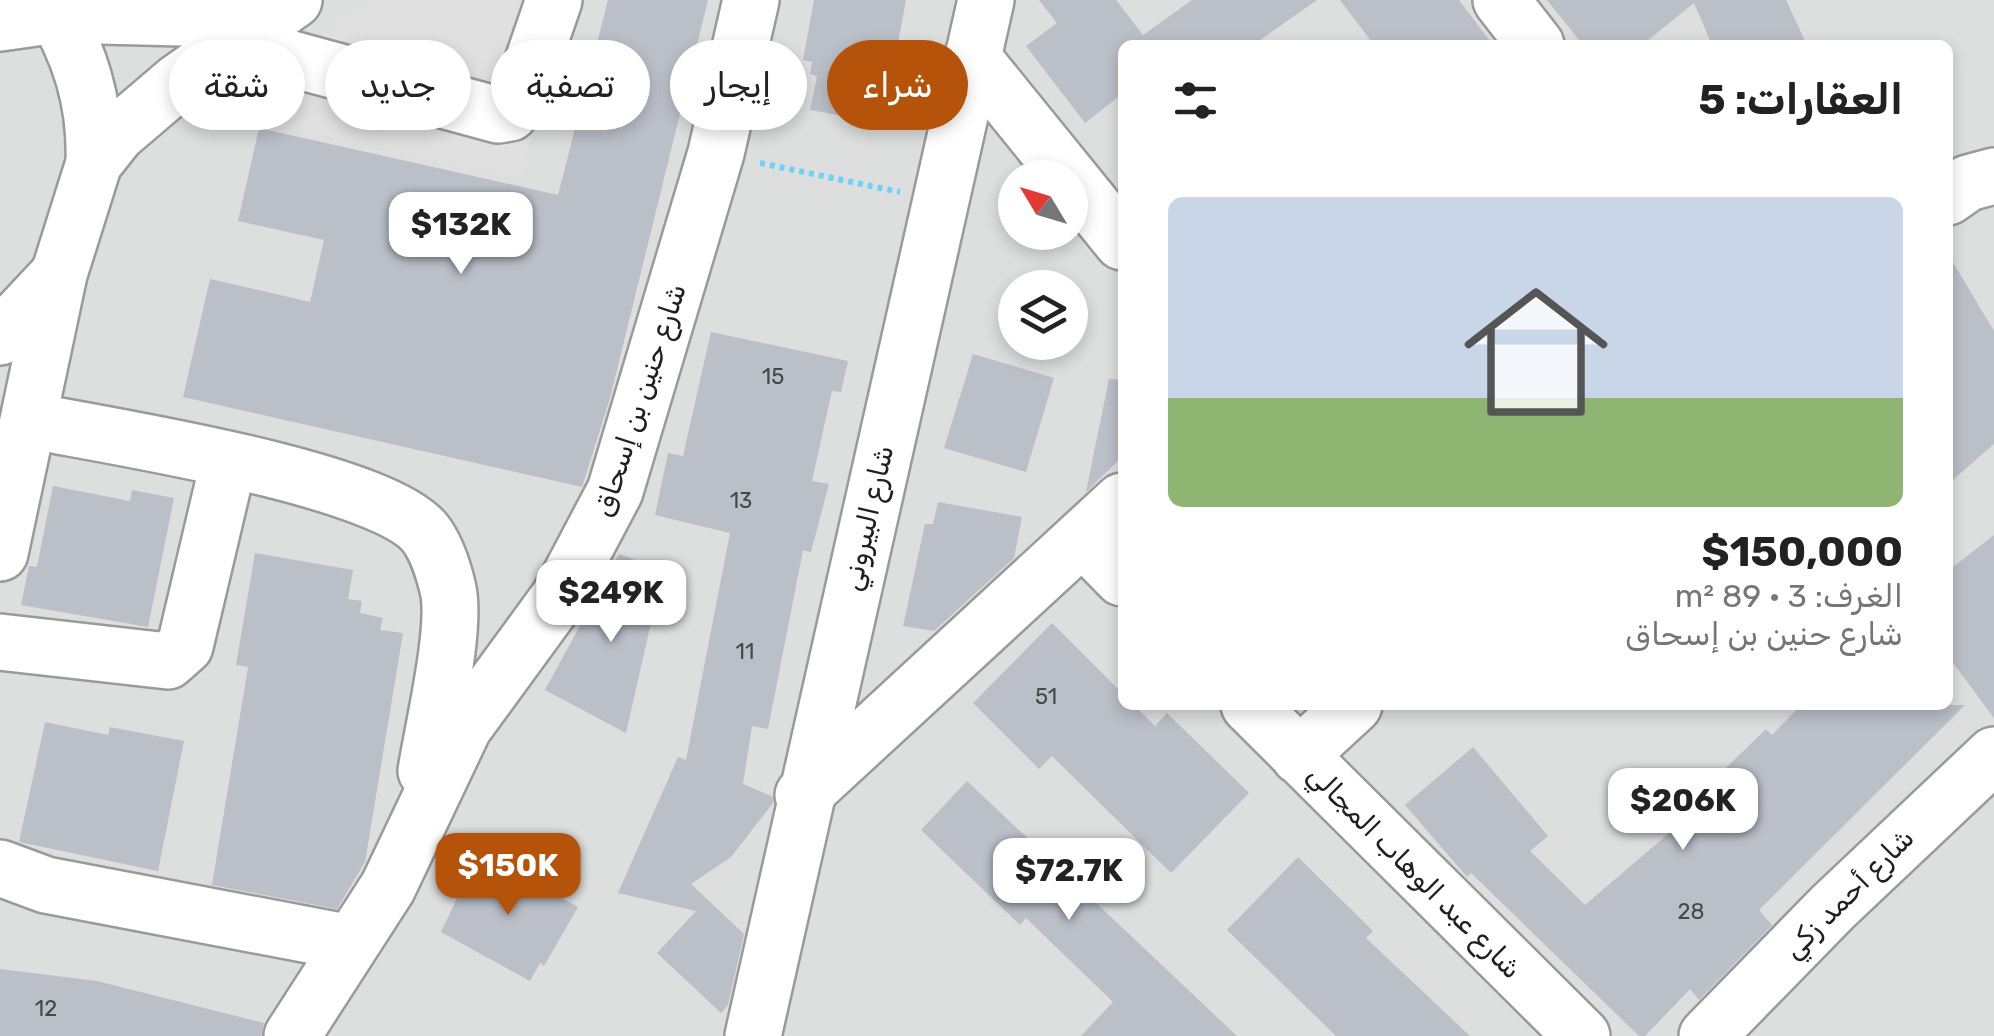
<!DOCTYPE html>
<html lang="ar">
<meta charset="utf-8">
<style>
body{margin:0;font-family:Rubik,"Noto Naskh Arabic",sans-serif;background:#f6f6f6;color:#222;direction:rtl;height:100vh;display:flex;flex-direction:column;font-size:38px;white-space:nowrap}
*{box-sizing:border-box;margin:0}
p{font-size:32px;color:#767676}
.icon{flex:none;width:55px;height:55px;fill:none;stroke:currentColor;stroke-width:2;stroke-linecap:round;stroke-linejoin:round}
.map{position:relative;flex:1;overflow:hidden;direction:ltr}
.side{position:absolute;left:1118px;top:40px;width:835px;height:670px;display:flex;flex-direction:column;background:#fff;border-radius:15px;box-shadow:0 5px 15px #0003;direction:rtl}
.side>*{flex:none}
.hud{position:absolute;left:30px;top:40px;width:938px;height:90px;direction:rtl;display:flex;gap:20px}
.needle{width:65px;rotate:308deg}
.fabs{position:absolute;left:998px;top:160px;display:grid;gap:20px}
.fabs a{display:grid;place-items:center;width:90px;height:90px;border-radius:50%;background:#fff;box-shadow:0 5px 15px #0003;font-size:50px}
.price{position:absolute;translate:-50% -85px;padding:0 22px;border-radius:20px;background:#fff;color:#222;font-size:32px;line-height:65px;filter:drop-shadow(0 2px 5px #0008)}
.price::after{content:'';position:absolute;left:50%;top:60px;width:30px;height:22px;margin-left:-15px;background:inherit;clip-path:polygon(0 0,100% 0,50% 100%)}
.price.current{background:#b45309;color:#fff}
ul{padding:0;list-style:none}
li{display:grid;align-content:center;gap:20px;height:530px;padding:0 50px}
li+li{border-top:2px solid #e0e0e0}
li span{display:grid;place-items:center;height:310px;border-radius:15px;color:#555}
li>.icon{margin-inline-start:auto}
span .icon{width:180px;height:180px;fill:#fffc;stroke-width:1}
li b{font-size:42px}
h2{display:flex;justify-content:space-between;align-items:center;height:120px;padding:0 50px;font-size:42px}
.tag{padding:0 35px;border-radius:45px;background:#fff;box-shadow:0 5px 15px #0003;font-size:35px;line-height:90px}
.tag.current{background:#b45309;color:#fff}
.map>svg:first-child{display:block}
.residential{fill:#dddede;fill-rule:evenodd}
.parking{fill:#e0e0e0}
.building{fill:#babfc8}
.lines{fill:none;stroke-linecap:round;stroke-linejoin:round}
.minor-casing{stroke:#9a9a9a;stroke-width:60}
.path{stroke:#6ed1fa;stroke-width:6;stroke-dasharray:5 5;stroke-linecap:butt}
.minor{stroke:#fff;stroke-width:55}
.labels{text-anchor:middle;stroke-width:8;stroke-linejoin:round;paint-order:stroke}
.number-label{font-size:22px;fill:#46484a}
.street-label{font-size:28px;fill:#202020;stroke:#fff}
</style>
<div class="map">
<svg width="1994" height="1036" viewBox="0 0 1994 1036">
<rect width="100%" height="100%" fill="#e6e8f0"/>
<path class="residential" d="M0,0h1994v1036h-1994zM1122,45h826v660h-826zM1015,178h55v54h-55zM1015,288h55v54h-55z"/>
<path class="parking" d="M372,0h194l-45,177 -260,-55 46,-73z"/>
<g class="building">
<path d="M608,0h100l-98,398 -28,89 -399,-90 27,-118 100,23 14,-62 -86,-19 21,-93 299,67z"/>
<path d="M814,0h92l-23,123 -73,-13 7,-34 -7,-2 2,-12 -9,-2z"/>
<path d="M1039,0h77l27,35 49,-35h125l-64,45h-131v49l-37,29 -59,-77 31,-23z"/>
<path d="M1340,0h119l34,45h-119z"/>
<path d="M1547,0h239l21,45h-95l-18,-42 -52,42h-59z"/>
<path d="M1948,254l46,77v113l-46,40z"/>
<path d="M711,332l137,29 -7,31 -9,-1 -20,90 17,3 -18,68 -8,-2 -35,179 -16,-3 -9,58 30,13v6l-42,54 -40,27 53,50 -16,71 -7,8 -64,-60 39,-42 -78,-18 60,-136 8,3 44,-227 -75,-18 13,-62 15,3z"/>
<path d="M973,354l81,24 -28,94 -82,-24z"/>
<path d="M1109,379l13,1v77l-36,35z"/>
<path d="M53,486l77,15 2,-11 42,8 -26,129 -127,-22 8,-39 8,1z"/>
<path d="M938,502l84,15 -8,41 -80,73 -31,-5 22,-102h8z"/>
<path d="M1994,535v183l-46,-62v-85z"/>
<path d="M255,553l98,17 -5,29 14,2 -2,12 23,5 -3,12 23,3 -38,229 -28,47 -125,-24 36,-218 -12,-2z"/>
<path d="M619,554l44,16 -37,163 -81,-43z"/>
<path d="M1052,623l70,70v12h12l21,21 12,-13 82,80 -78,80 -119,-117 -13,13 -66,-66z"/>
<path d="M1801,705h164l-206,205 13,15 -73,75 -9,-11 -45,47h-6l-168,-163 -4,4 -62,-72 68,-58 75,89 -18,15 55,54 118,-101 -7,-7 70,-68 6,6z"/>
<path d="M45,722l63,13 2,-8 74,14 -26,130 -139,-29z"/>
<path d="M967,781l270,255h-156l32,-34 -87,-84 -6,7 -99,-95z"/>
<path d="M479,852l99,55 -34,59 -4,-3 -10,18 -89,-49z"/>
<path d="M1298,857l75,74 -7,7 104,98h-134l-109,-106z"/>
<path d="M0,969l97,12 167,42 -3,13h-261z"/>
</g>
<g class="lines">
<g class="minor-casing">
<g id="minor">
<path d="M48,0c32,52 48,102 46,163"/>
<path d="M1501,0l35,45"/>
<path d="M0,23l57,-8 208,5"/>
<path d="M233,43l265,72 12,-2 10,-14 34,-99"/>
<path d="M972,57l150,185"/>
<path d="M1948,197l20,-14 26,-7"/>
<path d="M0,337l59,-63"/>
<path d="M32,421c78,15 348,57 393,112 11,14 19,39 23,56 9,40 -15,138 -22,182"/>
<path d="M1084,539l38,39"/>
<path d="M0,553l59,-279 35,-111 23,-29 61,-52 116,-82"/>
<path d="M0,642l168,19 17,-15 44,-186"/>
<path d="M1249,705l333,331"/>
<path d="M1299,756l55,-51"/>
<path d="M803,795l319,-294"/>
<path d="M0,868l46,17 305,58"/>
<path d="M292,1036l96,-149 76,-160 95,-130 56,-106 101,-338 35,-153"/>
<path d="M753,1036l233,-1036"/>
<path d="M1707,1036l125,-128 162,-153"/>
</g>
</g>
<path class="path" d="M760,163l140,29"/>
<use href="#minor" class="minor"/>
</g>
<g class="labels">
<g class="number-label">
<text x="773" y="384">15</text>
<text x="741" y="508">13</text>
<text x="745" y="659">11</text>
<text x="1046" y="704">51</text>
<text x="1691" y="919">28</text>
<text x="46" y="1016">12</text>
</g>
<g class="street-label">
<text transform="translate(639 400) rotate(-72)" y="10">شارع حنين بن إسحاق</text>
<text transform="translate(867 518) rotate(-77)" y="10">شارع البيروني</text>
<text transform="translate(1415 871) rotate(45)" y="10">شارع عبد الوهاب المجالي</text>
<text transform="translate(1848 893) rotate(-45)" y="10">شارع أحمد زكي</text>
</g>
</g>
</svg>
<div class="fabs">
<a><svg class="needle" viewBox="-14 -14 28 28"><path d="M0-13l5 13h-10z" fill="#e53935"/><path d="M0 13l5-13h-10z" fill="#767676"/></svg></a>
<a><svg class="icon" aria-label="layers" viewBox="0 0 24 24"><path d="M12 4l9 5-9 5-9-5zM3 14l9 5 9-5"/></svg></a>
</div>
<b class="price" style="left:461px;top:277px">$132K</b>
<b class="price" style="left:611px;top:645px">$249K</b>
<b class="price" style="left:1683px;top:853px">$206K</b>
<b class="price current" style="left:508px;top:918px">$150K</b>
<b class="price" style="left:1069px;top:923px">$72.7K</b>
<div class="hud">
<a class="tag current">شراء</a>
<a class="tag">إيجار</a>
<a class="tag">تصفية</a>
<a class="tag">جديد</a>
<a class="tag">شقة</a>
</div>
<section class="side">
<h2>العقارات: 5<svg class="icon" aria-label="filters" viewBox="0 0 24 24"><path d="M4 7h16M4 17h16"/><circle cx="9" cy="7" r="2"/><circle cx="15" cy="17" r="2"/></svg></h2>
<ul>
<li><span style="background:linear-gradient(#c9d6e8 65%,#8fb573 0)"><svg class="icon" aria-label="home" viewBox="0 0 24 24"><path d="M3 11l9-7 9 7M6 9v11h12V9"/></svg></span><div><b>$150,000</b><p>الغرف: 3 · 89 m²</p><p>شارع حنين بن إسحاق</p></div></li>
</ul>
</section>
</div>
